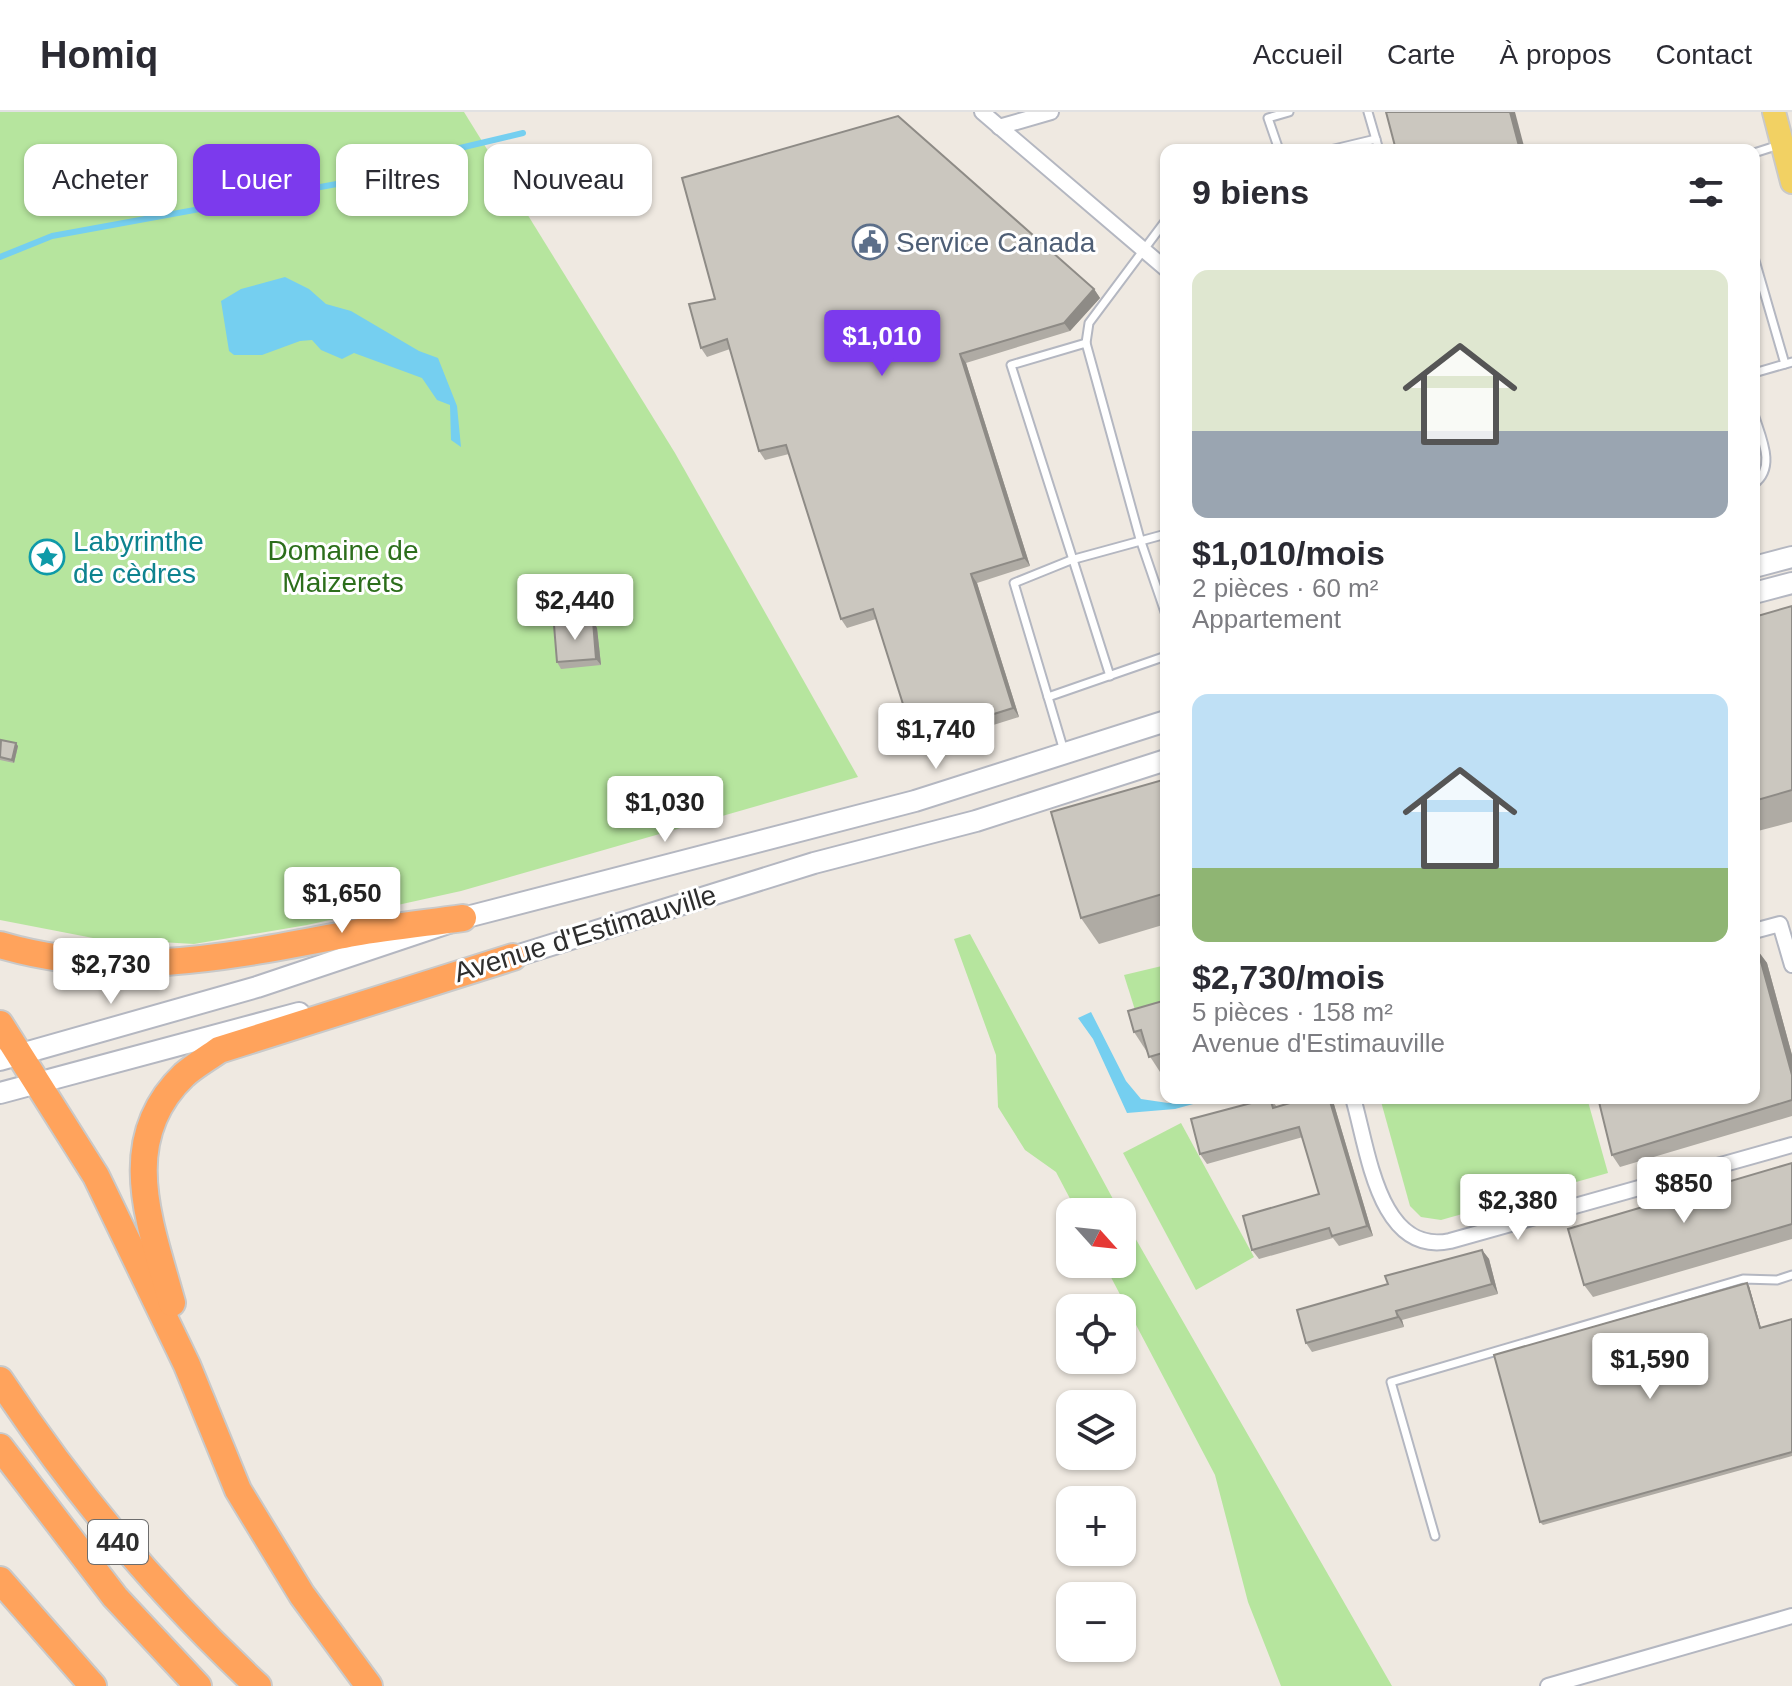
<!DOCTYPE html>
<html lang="fr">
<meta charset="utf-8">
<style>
body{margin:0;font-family:Helvetica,sans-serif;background:#f2f2f3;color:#2b2b33;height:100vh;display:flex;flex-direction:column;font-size:30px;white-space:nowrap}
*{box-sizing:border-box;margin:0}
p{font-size:26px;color:#7c7c81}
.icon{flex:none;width:44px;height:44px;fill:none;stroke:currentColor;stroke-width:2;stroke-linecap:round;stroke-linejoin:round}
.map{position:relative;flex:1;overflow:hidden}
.drawer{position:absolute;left:1160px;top:32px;width:600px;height:960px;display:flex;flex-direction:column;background:#fff;border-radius:16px;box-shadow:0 2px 6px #0004}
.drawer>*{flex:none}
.guide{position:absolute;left:24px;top:32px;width:760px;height:72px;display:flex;gap:16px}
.needle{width:52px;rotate:117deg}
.tools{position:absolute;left:1056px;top:1086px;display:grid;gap:16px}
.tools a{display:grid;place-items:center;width:80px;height:80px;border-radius:16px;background:#fff;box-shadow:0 2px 6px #0004;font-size:40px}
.price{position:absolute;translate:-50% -68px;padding:0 18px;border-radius:8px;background:#fff;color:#222;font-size:26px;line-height:52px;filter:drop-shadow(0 2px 4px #0008)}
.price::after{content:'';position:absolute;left:50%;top:48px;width:24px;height:18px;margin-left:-12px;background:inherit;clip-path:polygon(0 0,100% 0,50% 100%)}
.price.active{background:#7c3aed;color:#fff}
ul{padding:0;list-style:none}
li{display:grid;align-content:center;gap:16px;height:424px;padding:0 32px}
li span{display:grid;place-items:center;height:248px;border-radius:16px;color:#555}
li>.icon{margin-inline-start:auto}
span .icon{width:144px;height:144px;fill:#fffc;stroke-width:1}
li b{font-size:34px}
h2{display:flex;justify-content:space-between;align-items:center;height:96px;padding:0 32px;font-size:34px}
.chip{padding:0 28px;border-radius:16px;background:#fff;box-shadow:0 2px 6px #0004;font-size:28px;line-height:72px}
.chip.active{background:#7c3aed;color:#fff}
header{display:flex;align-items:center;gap:48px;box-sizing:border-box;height:112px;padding:0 40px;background:#fff;border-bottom:2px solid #e1e1e2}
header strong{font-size:38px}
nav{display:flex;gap:44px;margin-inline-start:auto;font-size:28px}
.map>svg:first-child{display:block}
.green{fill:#b6e59e}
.water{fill:#75cff0}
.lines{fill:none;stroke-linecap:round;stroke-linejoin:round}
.stream{stroke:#75cff0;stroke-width:6}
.lane-casing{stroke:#b4b7c1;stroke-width:11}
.street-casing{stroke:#b4b7c1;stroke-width:18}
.secondary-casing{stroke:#b4b7c1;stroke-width:24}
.primary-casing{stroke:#c9c9c9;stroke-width:26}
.highway-casing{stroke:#c9c9c9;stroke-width:30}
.lane{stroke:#fff;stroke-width:7}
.street{stroke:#fff;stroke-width:14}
.secondary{stroke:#fff;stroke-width:20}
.primary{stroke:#f2d163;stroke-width:22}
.highway{stroke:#ffa35c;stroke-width:26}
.wall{fill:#afaba4}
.shaded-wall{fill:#8e8b86}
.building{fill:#cbc7bf;stroke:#8e8b86;stroke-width:2}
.labels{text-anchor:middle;stroke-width:6;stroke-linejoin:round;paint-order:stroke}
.shield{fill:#fff;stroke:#6d6d6d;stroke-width:2}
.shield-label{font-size:26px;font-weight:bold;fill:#2e2e2e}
.service-label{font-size:28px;fill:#4e5e75;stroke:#fff;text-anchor:start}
.culture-label{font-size:28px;fill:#0d838f;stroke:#fff;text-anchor:start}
.park-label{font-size:28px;fill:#2c6e1b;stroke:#fff}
.street-label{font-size:28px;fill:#2e2e2e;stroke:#fff}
</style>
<header>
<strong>Homiq</strong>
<nav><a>Accueil</a><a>Carte</a><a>À propos</a><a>Contact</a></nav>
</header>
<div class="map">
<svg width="1792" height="1574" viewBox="0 0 1792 1574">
<rect width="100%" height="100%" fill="#efe9e1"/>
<g class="green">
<path d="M0,0h464l211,341 183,324 -397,114 -154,34 -113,19 -101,-6 -93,-18z"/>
<path d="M970,822l150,278h-43l-21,-40 -31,-22 -27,-43 -2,-52 -42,-116z"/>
<path d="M1166,853v57l-25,7 -17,-54z"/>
<path d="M1380,986h207l21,75 -167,47 -20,-3 -11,-11z"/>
<path d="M1181,1011l73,134 -58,33 -73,-137z"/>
<path d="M1122,1103l270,471h-111l-33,-84 -33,-127 -111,-211h18z"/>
</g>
<g class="water">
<path d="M285,165l24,12 17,15 25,7 68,40 19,7 19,48 4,41 -10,-7 -1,-35 -13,-5 -15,-22 -68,-25 -12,6 -21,-9 -9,-10 -12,1 -38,14h-28l-5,-4 -8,-50 20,-12z"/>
<path d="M1091,900l35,69 15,18 27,4 47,-5 -40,11 -48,4 -34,-74 -15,-21z"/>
</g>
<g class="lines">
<path class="stream" d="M0,145l52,-21 334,-61 36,-18 101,-24"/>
<g class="lane-casing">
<g id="lane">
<path d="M1368,0l11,38"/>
<path d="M1279,38l-11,-32 21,-6"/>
<path d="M1330,38l46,-11"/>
<path d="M1754,41l25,-8"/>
<path d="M1754,145l31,107"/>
<path d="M1086,231l3,-20 77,-103"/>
<path d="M1754,261l38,-11"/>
<path d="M1754,302c7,23 23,53 0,70"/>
<path d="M1110,564l-99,-311 75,-22 54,196 26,76"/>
<path d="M1048,585l-34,-114 57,-23 95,-26"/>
<path d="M1064,639l-16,-54 118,-41"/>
<path d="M1435,1424l-44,-154 352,-103 34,1 15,-5"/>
</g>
</g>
<g class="street-casing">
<g id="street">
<path d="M982,0l184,157"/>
<path d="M999,15l52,-15"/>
<path d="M1754,819l26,-7 12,41"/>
<path d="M1353,986c15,50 25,158 97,143l342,-96"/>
<path d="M1548,1574l244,-70"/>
</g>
</g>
<g class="secondary-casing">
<g id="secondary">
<path d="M1754,455l38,-10"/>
<path d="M1754,481l38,-10"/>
<path d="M500,849l314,-98 162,-42 190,-61"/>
<path d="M0,948l257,-73 206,-69 452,-117 251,-80"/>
<path d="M0,981l299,-80"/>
</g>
</g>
<g class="primary-casing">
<path id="primary" d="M1774,0l18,70"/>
</g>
<g class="highway-casing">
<g id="highway">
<path d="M0,833c123,36 232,11 354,-12 36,-6 73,-10 109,-15"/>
<path d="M0,912l96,152 91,189 51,125 64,105 67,91"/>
<path d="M172,1191c-21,-78 -57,-162 12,-228 10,-9 24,-17 35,-25l294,-93"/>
<path d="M0,1268c75,113 159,214 258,306"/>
<path d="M0,1335l115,150 83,89"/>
<path d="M0,1468l93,106"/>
</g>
</g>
<use href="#lane" class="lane"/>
<use href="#street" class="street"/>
<use href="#secondary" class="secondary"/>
<use href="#primary" class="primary"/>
<use href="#highway" class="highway"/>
</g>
<g class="wall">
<path d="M1094,177l6,9 -30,33 -104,32 64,203 -53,17 42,134 -99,31 -6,-9 -38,-120 -29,9 -6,-9 -52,-165 -24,6 -6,-9 -29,-102 -23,8 -6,-9 14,-49z"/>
<path d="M1792,494v216l-38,10v-215z"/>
<path d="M593,509l4,7 4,37 -40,4 -4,-7z"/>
<path d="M0,634h18l-4,17 -14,-3z"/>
<path d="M1166,667v145l-67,20 -18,-26z"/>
<path d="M1758,839l9,12 25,92v61l-172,51 -8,-12 142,-57z"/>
<path d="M1166,888v74l-4,1 -28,-43z"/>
<path d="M1270,986l7,9 30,-9h24l2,3 40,135 -34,10 -6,-8 -74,21 -7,-9 67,-56 -16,-57 -96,27 -7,-10z"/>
<path d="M1792,1051v76l-199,58 -9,-12z"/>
<path d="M1482,1138l7,9 9,35 -96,26 2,7 -92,25 -6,-9 82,-59z"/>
<path d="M1749,1174l12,42 31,-9v137l-249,69 -3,-3z"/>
</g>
<g class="shaded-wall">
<path d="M1510,0h5l10,38h-5z"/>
<path d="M1094,177l6,9 -30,33 -6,-8z"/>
<path d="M960,242l6,9 64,203 -6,-8z"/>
<path d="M971,462l6,9 42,134 -6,-9z"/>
<path d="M593,509l4,7 4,37 -5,-6z"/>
<path d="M16,631l2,3 -4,17 -2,-3z"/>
<path d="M1758,839l9,12 25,92v20z"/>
<path d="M1329,986h2l2,3 40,135 -6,-10z"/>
<path d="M1482,1138l7,9 9,35 -6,-10z"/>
<path d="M1747,1171l2,3 13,46 -2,-4z"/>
<path d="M1396,1199l6,9 2,7 -6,-10z"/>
</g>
<g class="building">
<path d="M1386,0h124l10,38h-124z"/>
<path d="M898,4l196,173 -30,34 -104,31 64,204 -53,16 42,134 -99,31 -41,-130 -32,10 -55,-174 -27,6 -32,-112 -26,9 -12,-44 26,-5 -33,-121z"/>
<path d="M1792,494v184l-38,11v-184z"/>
<path d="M593,509l3,38 -39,3 -3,-37z"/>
<path d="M1,628l15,3 -4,17 -12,-3z"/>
<path d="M1166,667v114l-85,25 -30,-106z"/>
<path d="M1758,839l34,124v25l-180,55 -13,-53 11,-4h144v-146z"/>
<path d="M1166,888v52l-17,5 -8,-27 -7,2 -6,-21z"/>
<path d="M1270,986l3,10 34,-10h22l38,128 -35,10 -3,-8 -77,22 -9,-34 76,-22 -20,-67 -99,27 -9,-35z"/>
<path d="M1792,1051v61l-208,61 -16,-56z"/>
<path d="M1482,1138l10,34 -96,27 2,6 -92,26 -9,-33 91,-26 -3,-8z"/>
<path d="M1747,1171l13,45 32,-9v133l-252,70 -46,-167z"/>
</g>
<defs>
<g id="civic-ring" transform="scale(1.8)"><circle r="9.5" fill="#fff" stroke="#5c6f8a" stroke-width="1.5"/><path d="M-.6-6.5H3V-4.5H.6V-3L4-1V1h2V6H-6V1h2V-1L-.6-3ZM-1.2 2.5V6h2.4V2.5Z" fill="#5c6f8a"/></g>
<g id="sight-ring" transform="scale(1.8)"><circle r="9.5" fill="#fff" stroke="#0f9aa8" stroke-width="1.5"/><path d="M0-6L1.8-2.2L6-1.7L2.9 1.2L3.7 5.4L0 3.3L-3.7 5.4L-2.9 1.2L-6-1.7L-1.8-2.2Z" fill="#0f9aa8"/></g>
</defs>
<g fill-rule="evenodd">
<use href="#civic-ring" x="870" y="130"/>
<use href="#sight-ring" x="47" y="445"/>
</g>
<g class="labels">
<rect class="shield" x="88" y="1408" width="60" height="44" rx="6"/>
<g class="shield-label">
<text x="118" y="1439">440</text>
</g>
<g class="service-label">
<text x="896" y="140">Service Canada</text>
</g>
<g class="culture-label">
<text x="73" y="439">Labyrinthe<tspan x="73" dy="32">de cèdres</tspan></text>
</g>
<g class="park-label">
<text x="343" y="448">Domaine de<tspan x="343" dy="32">Maizerets</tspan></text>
</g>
<g class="street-label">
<text transform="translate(585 821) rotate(-17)" y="10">Avenue d'Estimauville</text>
</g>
</g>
</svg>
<div class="tools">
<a><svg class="needle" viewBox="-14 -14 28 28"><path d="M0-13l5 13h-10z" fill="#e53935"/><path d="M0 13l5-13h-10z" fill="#7c7c81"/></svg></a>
<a><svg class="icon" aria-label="locate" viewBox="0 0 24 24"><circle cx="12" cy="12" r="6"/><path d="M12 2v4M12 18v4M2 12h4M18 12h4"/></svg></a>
<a><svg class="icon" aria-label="layers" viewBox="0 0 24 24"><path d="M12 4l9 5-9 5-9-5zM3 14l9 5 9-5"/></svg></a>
<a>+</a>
<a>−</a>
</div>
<b class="price active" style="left:882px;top:266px">$1,010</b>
<b class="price" style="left:575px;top:530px">$2,440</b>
<b class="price" style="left:936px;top:659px">$1,740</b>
<b class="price" style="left:665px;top:732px">$1,030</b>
<b class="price" style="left:342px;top:823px">$1,650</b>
<b class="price" style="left:111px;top:894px">$2,730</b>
<b class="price" style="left:1684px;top:1113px">$850</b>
<b class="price" style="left:1518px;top:1130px">$2,380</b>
<b class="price" style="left:1650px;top:1289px">$1,590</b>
<div class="guide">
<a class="chip">Acheter</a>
<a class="chip active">Louer</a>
<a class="chip">Filtres</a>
<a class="chip">Nouveau</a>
</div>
<section class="drawer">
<h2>9 biens<svg class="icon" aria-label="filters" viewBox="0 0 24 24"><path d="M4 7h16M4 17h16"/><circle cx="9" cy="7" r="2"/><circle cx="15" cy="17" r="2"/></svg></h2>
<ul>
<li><span style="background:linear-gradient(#dfe7d0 65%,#9aa5b1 0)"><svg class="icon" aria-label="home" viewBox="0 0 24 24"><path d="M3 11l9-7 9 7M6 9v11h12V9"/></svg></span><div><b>$1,010/mois</b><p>2 pièces · 60 m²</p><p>Appartement</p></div></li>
<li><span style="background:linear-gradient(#bfe0f5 70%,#8fb573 0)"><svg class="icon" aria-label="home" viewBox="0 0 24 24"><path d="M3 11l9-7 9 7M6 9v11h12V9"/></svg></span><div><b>$2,730/mois</b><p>5 pièces · 158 m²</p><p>Avenue d'Estimauville</p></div></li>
</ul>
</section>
</div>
